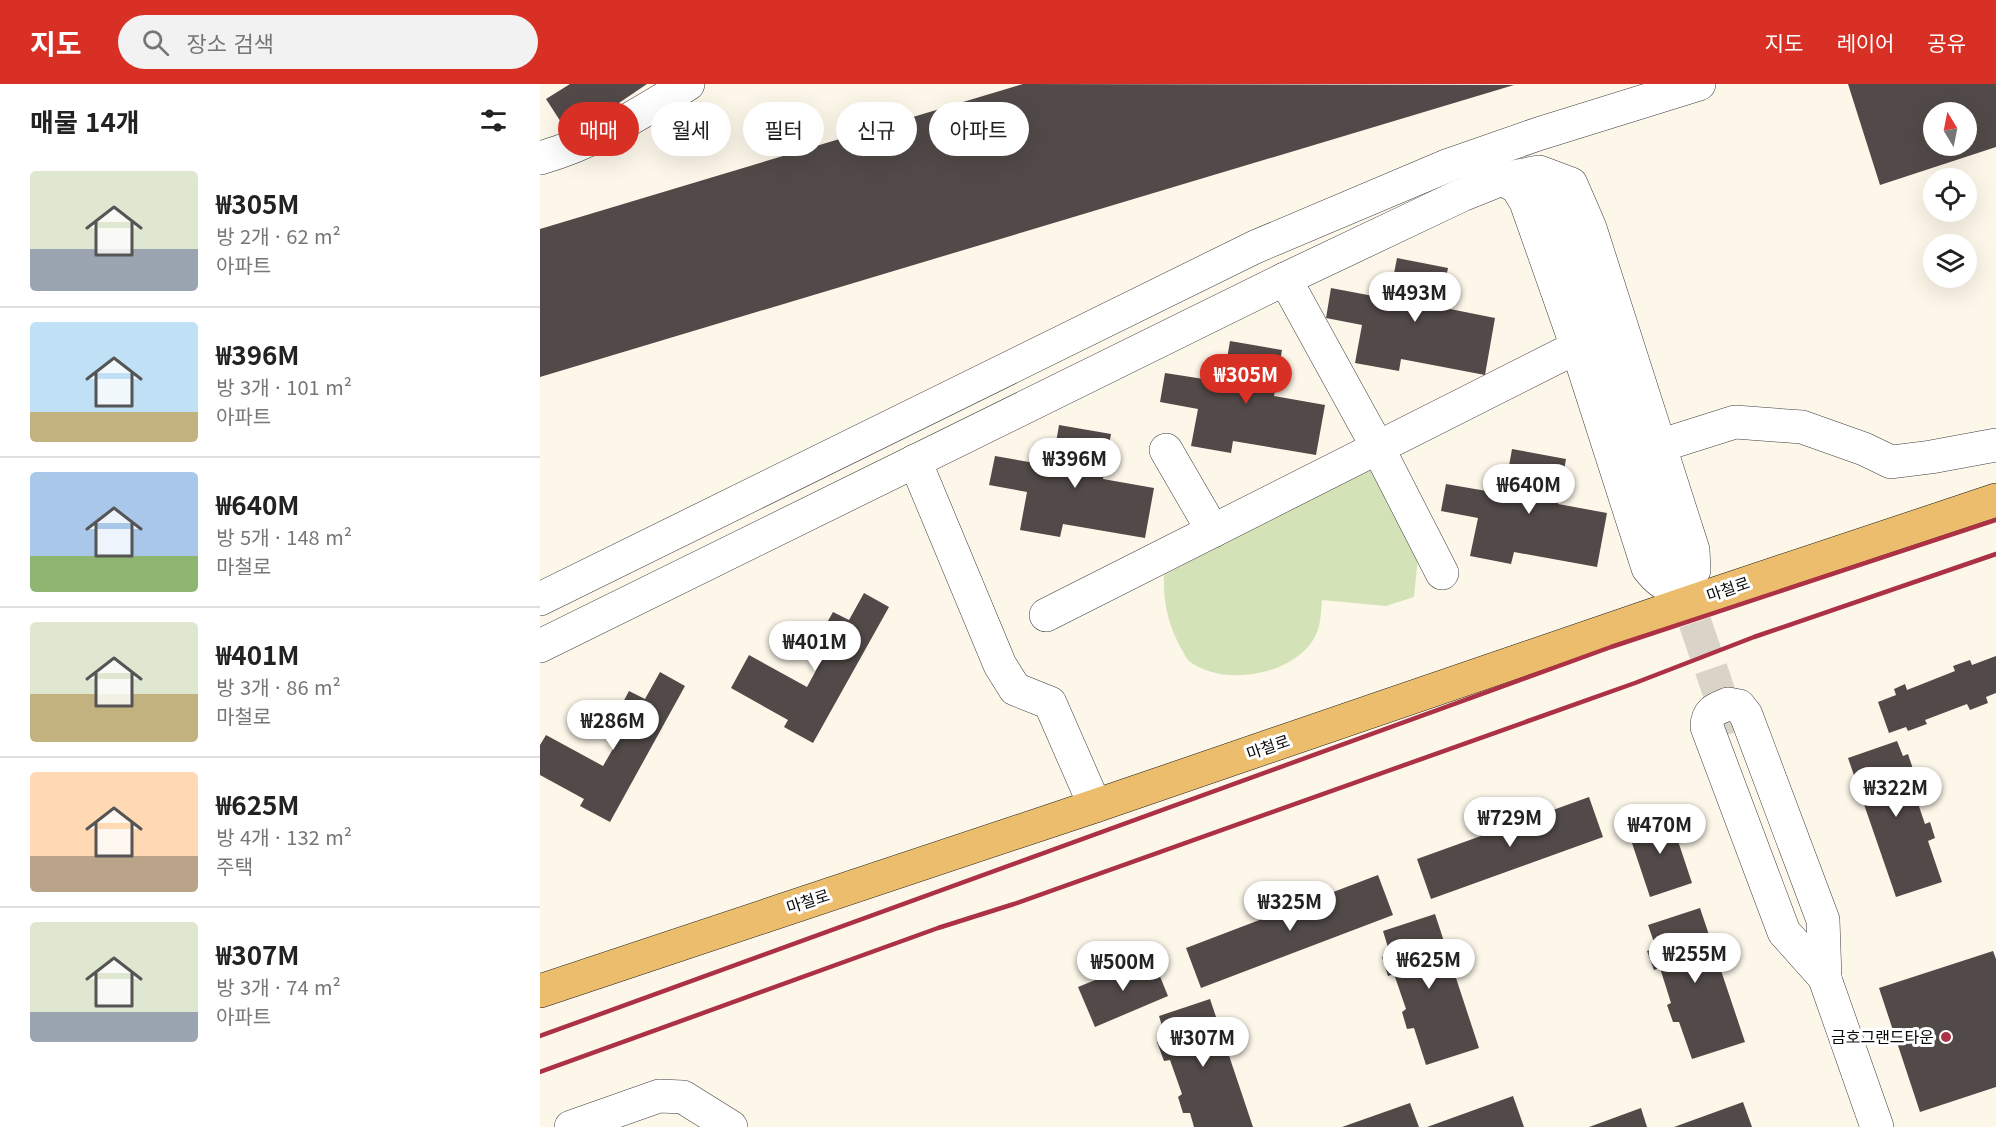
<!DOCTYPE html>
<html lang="ko">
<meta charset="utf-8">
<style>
body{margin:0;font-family:Georgia,"Noto Sans KR",serif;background:#f2f2f2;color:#222;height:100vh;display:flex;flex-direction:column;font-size:22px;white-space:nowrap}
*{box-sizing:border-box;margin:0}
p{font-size:20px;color:#767676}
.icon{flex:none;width:33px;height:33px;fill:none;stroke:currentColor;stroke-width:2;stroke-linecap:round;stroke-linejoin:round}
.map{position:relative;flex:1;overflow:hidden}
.drawer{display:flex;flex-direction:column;background:#fff;width:540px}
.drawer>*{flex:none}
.banner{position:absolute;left:18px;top:18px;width:570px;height:54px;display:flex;gap:12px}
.needle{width:39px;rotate:350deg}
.controls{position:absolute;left:1383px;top:18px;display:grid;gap:12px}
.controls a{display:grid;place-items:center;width:54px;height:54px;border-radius:50%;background:#fff;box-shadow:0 6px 24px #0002;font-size:30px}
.price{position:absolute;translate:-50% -51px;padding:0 14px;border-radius:21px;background:#fff;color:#222;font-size:20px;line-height:39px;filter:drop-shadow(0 2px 3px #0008)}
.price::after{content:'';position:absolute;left:50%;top:36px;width:18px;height:14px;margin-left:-9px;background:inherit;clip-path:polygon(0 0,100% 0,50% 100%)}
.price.on{background:#d93025;color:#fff}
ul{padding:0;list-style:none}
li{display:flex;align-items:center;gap:18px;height:150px;padding:0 30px}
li+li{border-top:2px solid #e0e0e0}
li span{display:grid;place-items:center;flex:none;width:168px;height:120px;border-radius:6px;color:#555}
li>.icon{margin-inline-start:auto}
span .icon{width:72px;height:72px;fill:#fffc;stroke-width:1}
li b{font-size:26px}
h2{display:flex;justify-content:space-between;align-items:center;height:72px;padding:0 30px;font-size:26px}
.pill{padding:0 21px;border-radius:27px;background:#fff;box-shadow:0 6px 24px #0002;font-size:21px;line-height:54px}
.pill.on{background:#d93025;color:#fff}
header{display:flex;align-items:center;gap:36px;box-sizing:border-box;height:84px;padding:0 30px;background:#d93025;color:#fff}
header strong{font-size:28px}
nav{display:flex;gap:33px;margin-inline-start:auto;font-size:21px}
.search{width:420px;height:54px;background:#f2f2f2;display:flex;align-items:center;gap:15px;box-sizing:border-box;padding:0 21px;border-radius:33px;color:#767676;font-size:22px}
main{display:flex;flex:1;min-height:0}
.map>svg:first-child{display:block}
.green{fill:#d3e3b7}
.building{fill:#524a48;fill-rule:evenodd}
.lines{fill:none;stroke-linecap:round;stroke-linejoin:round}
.minor-tunnel{stroke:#d9d3c8;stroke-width:33;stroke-dasharray:33 16;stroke-linecap:butt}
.minor-casing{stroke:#3d3d3d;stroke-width:34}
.major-casing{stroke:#1b1b1b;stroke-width:34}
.minor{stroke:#fff;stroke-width:33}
.major{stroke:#ebbd6c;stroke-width:33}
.rail{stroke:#ac3145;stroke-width:4.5}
.poi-dot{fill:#ac3145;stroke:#fff;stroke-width:2}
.labels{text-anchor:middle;stroke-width:6;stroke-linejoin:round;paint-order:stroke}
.street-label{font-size:16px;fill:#0a0a0a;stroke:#fff}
.poi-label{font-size:16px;fill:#0a0a0a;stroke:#fff;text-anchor:end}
</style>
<header>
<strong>지도</strong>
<div class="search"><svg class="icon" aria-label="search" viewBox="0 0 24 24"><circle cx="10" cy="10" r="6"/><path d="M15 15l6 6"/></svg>장소 검색</div>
<nav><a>지도</a><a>레이어</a><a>공유</a></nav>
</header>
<main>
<section class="drawer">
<h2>매물 14개<svg class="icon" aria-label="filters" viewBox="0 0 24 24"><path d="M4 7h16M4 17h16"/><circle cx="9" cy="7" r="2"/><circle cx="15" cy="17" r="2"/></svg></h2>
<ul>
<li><span style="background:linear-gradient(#dfe7d0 65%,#9aa5b1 0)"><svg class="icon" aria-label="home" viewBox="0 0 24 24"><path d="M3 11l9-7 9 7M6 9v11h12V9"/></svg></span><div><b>₩305M</b><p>방 2개 · 62 m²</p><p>아파트</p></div></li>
<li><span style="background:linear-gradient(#bfe0f5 75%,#c2b280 0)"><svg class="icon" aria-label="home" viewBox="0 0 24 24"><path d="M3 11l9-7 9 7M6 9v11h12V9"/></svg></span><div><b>₩396M</b><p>방 3개 · 101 m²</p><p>아파트</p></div></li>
<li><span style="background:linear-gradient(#a9c7e8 70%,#8fb573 0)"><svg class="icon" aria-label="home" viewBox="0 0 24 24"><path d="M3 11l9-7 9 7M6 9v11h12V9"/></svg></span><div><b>₩640M</b><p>방 5개 · 148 m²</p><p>마철로</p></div></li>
<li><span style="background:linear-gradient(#dfe7d0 60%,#c2b280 0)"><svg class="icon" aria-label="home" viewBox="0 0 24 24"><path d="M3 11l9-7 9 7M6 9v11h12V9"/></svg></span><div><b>₩401M</b><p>방 3개 · 86 m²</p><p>마철로</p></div></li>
<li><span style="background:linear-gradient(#ffd9b3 70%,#b9a48a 0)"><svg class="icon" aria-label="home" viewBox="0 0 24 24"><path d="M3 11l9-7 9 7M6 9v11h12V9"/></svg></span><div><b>₩625M</b><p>방 4개 · 132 m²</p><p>주택</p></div></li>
<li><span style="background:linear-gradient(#dfe7d0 75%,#9aa5b1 0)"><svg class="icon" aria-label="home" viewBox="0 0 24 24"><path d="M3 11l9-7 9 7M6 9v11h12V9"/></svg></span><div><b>₩307M</b><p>방 3개 · 74 m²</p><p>아파트</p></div></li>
</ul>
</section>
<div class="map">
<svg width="1456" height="1043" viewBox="0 0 1456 1043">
<rect width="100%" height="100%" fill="#fdf7ea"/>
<path class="green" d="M834,380l45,84 -5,49 -28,9 -64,-6c-1,12 -1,29 -9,40 -22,36 -91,47 -124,21 -3,-2 -5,-8 -7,-11 -14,-25 -19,-47 -18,-75z"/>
<g class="building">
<path d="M30,0h77l-77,52 -24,-37z"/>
<path d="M483,0l491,1 -974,292v-148z"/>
<path d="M1308,0h148v63l-116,38zM1394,28h32v34h-32z"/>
<path d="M857,174l51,10 -8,39 55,11 -10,57 -84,-16 -2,12 -44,-8 7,-38 -36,-7 5,-30 58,11z"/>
<path d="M690,257l52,9 -8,46 51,9 -9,50 -83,-14 -2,12 -40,-7 7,-37 -38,-7 5,-29 58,9z"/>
<path d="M519,341l52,9 -8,45 51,9 -9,50 -82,-14 -3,13 -40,-7 7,-38 -38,-7 6,-29 57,10z"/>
<path d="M972,365l54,10 -8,45 49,9 -10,54 -83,-15 -3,12 -41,-8 8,-38 -37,-7 5,-27 58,10z"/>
<path d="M324,509l25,14 -76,136 -29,-16 4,-7 -57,-32 18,-33 58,32 21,-39 -12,-6 17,-30 16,8z"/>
<path d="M1456,572v37l-10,4 2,6 -18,7 -3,-6 -42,16 2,4 -19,7 -2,-4 -17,6 -11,-31 18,-7 -2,-6 11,-5 2,6 48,-19 -2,-5 17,-6 2,5z"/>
<path d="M120,588l25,14 -75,136 -30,-16 4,-7 -44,-24v-30l6,-10 57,31 22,-38 -12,-7 16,-30 16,8z"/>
<path d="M1357,657l6,15 5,-2 6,18 -6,2 17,50 5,-2 5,16 -7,3 14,41 -46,15 -48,-139z"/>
<path d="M1049,713l14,40 -172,62 -14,-40z"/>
<path d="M1129,730l23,69 -42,14 -23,-69z"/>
<path d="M838,791l15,40 -192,73 -15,-40z"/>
<path d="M1160,824l45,134 -53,17 -13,-37h-6l-6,-17 4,-2 -11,-35 -6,2 -7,-19 9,-3 -8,-23z"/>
<path d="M895,830l44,134 -53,17 -12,-37 -7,1 -5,-17 4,-3 -12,-35 -6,2 -6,-19 8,-3 -7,-23z"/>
<path d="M1453,867l3,8v128l-76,25 -41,-124z"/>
<path d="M612,873l16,39 -73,31 -17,-40z"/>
<path d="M670,915l43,128h-59l-4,-14h-7l-5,-16 4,-3 -12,-34 -6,1 -7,-19 9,-3 -7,-23z"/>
<path d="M973,1012l11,31h-97z"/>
<path d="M1203,1018l9,25h-78z"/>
<path d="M870,1019l9,24h-77z"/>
<path d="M1101,1024l6,19h-58z"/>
</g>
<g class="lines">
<path class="minor-tunnel" d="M1139,492l54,157"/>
<g class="minor-casing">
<g id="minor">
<path d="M0,74c54,-15 101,-45 148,-74"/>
<path d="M999,88l32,12 19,44 103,322 1,20c-18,22 -29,20 -46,-2l-71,-221 -51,-145 -9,-15 -15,-8z"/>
<path d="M745,195l93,169 64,125"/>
<path d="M1119,362l76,-24 67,5 62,22 27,13 40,-5 65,-12"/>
<path d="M626,366l47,81"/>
<path d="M375,377l85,204 15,24 35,14 45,103"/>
<path d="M0,515l715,-352 194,-82 89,-31 161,-50"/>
<path d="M506,531l531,-268 18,-7"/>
<path d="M0,562l745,-367 177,-84 40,-16 24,-2 21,11 13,26 112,342"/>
<path d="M1188,620l11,2 7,9 77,205 2,58 -41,-46 -77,-205c0,-15 8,-18 21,-23z"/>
<path d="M1277,872l60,171"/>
<path d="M31,1043l88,-31 24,1 48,30"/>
</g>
</g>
<g class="major-casing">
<path id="major" d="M0,907l555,-185 595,-204 306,-102"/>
</g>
<use href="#minor" class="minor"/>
<use href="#major" class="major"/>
<g class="rail">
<path d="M0,952l1071,-389 385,-127"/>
<path d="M0,988l398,-144 76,-24 621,-221 119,-46 242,-83"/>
</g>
</g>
<circle class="poi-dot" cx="1406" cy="953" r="6"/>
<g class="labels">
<g class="street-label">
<text transform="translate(1188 505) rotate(-19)" y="6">마철로</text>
<text transform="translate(728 663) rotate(-19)" y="6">마철로</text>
<text transform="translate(268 817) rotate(-18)" y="6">마철로</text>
</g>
<g class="poi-label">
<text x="1394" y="959">금호그랜드타운</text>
</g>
</g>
</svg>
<div class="controls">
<a><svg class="needle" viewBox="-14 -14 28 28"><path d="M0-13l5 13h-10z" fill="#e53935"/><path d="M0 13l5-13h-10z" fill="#767676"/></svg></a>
<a><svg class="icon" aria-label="locate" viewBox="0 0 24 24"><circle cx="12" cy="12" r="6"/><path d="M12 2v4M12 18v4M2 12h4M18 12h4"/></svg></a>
<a><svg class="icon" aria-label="layers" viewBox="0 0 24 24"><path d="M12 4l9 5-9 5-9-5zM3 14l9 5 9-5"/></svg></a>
</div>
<b class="price" style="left:875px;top:239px">₩493M</b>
<b class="price on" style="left:706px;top:321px">₩305M</b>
<b class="price" style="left:535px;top:405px">₩396M</b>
<b class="price" style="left:989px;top:431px">₩640M</b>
<b class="price" style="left:275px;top:588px">₩401M</b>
<b class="price" style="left:73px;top:667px">₩286M</b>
<b class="price" style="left:1356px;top:734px">₩322M</b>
<b class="price" style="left:970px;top:764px">₩729M</b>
<b class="price" style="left:1120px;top:771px">₩470M</b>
<b class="price" style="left:750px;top:848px">₩325M</b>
<b class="price" style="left:1155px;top:900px">₩255M</b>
<b class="price" style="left:889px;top:906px">₩625M</b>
<b class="price" style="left:583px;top:908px">₩500M</b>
<b class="price" style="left:663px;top:984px">₩307M</b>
<div class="banner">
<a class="pill on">매매</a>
<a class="pill">월세</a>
<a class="pill">필터</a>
<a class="pill">신규</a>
<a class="pill">아파트</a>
</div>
</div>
</main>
